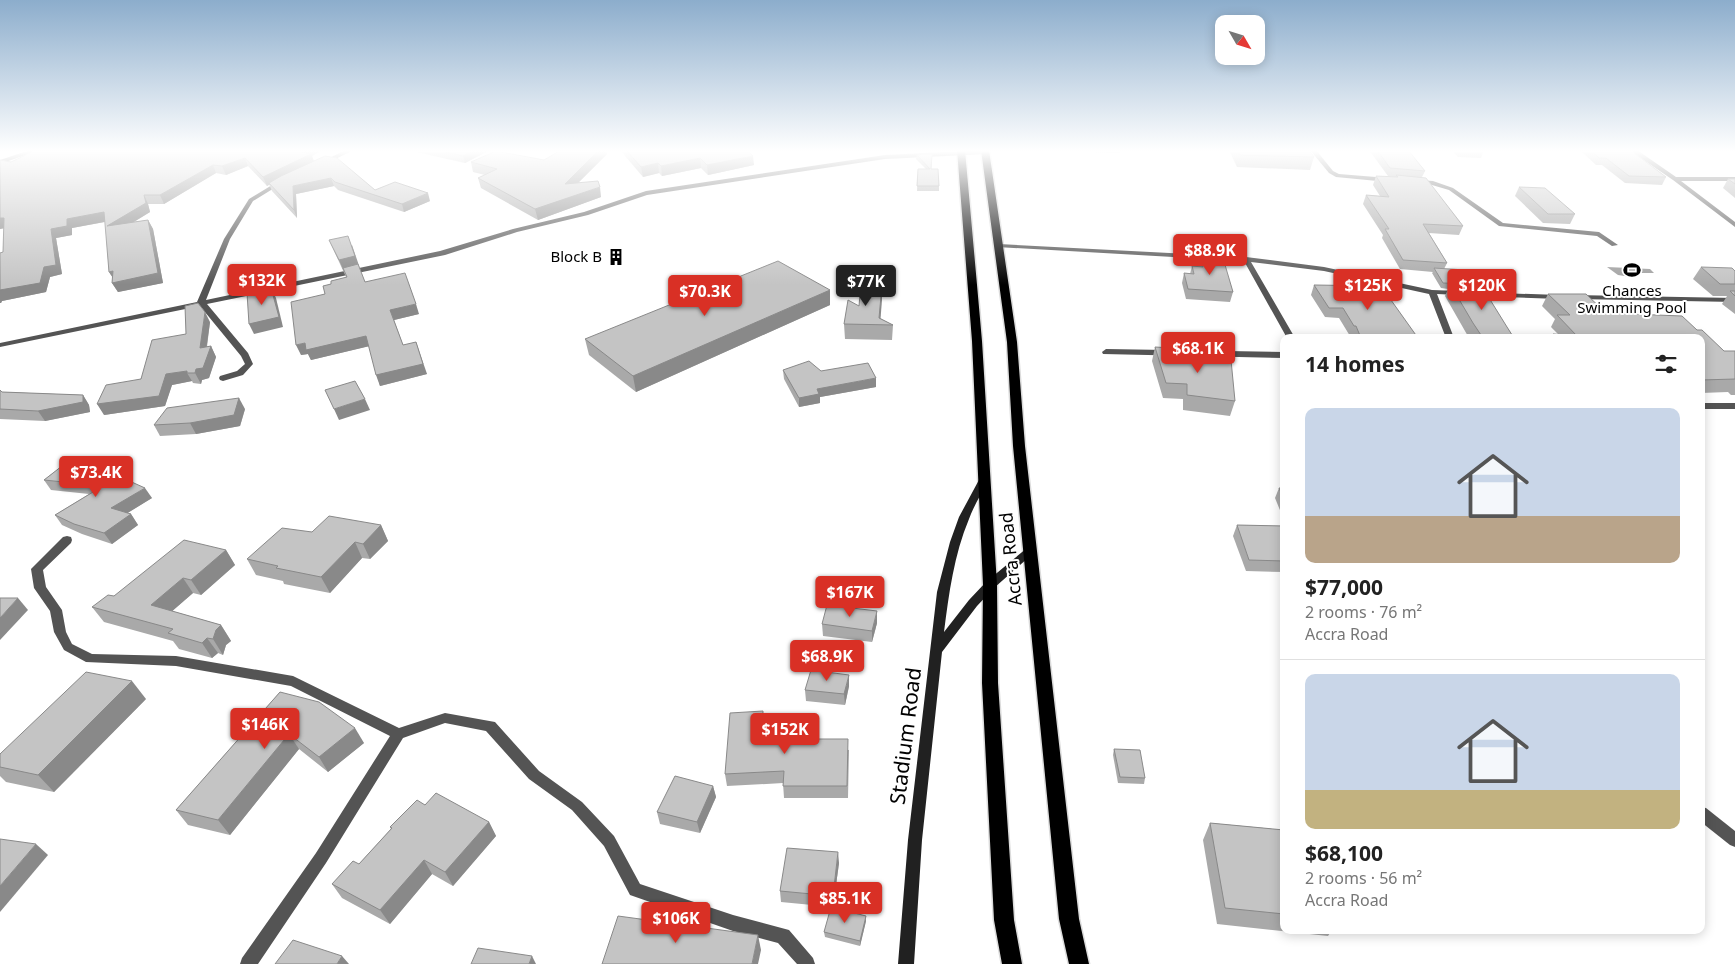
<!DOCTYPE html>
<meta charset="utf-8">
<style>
body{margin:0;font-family:"Noto Sans",sans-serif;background:#f2f2f2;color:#222;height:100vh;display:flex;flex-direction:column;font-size:19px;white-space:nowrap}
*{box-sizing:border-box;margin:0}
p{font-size:16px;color:#767676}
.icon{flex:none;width:28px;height:28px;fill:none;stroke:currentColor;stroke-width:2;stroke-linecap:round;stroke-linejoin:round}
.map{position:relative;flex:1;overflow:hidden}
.side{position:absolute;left:1280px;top:334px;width:425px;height:600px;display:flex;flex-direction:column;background:#fff;border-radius:10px;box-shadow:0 2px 12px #0003}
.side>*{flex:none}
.needle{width:32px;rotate:129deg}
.controls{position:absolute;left:1215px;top:15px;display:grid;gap:10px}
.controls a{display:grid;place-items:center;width:50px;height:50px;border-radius:10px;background:#fff;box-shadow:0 2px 12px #0003;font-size:25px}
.price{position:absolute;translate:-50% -42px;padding:0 11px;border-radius:5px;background:#d93025;color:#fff;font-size:16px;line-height:32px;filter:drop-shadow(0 1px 2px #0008)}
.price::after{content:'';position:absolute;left:50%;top:30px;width:15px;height:11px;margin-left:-8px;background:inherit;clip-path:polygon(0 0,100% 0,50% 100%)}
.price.on{background:#222;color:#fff}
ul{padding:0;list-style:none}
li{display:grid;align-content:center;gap:10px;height:265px;padding:0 25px}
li+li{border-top:1px solid #e0e0e0}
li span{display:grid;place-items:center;height:155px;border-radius:10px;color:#555}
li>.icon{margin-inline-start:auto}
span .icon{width:90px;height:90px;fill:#fffc;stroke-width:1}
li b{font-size:21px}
h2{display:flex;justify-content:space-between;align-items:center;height:60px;padding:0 25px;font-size:21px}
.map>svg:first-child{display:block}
.water{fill:#a2a2a2}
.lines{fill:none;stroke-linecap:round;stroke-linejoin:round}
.primary-casing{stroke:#dbdbdb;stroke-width:3}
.street{fill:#545454;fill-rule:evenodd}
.secondary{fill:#212121;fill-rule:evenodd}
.primary{fill:#000;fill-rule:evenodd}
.wall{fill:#a9a9a9}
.shaded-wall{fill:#898989}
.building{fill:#c4c4c4;stroke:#898989}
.labels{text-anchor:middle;stroke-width:4;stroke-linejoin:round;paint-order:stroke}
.far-poi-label{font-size:15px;fill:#000;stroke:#fff;text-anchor:end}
.street-label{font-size:18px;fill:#000;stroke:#fff}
.near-street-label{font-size:21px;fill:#000;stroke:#fff}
</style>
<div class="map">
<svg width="1735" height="964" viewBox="0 0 1735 964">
<rect width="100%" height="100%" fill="#fff"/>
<path class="water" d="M1607,267l43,2 4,4h-14l-9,4 -13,-2z"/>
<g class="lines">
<g class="primary-casing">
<g id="primary">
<path d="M957,150h8l17,191 15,244 1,98 16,237 8,44h-20l-8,-44 -12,-237 1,-98 -11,-244z"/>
<path d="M981,150h8l28,192 8,104 54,473 10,45h-20l-10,-45 -46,-473 -6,-104z"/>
</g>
</g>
<g class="street">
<path d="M30,150h10l-40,14v-4z"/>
<path d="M345,150h9l-29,14 -5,-1z"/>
<path d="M983,150l6,2 -3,2 -101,5 -238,36 -59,20 -71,17 -72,23 -238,49 41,49 5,11 -10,11 -20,6 -3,-1 -1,-2 1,-2 17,-5 8,-7 -4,-8 -41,-50 -200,41v-4l197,-41 27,-63 25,-40 33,-20 3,2 -1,1 -31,19 -23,38 -24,61 234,-49 73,-22 71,-17 62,-21 239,-36z"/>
<path d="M1310,150h6l17,21 6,3 49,4 3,2 -3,2 -52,-5 -7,-4z"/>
<path d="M1629,150h8l39,27h59v4h-54l54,41v5l-62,-47z"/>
<path d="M1418,180l15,1 20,7 50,35 96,9 19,13 -6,1 -15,-10 -98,-10 -50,-36 -17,-5 -16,-2v-2z"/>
<path d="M999,244l247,13 78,10 108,23 27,1 4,2 -4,2 -22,-1 17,44h-8l-17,-44 -105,-23 -73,-9 44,76h-8l-43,-77 -247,-14 -2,-1z"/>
<path d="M1471,292l88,3 4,2 -4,2 -85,-3h-3z"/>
<path d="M1573,295l162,3v4l-159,-3h-3z"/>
<path d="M1106,349l178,3v6l-181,-4 -1,-2z"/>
<rect x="1701" y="403" width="34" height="6"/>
<path d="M67,536l4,1 1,3 -1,3 -28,27 3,17 16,23 4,22 6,12 20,10 84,2 117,20 106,52 46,-15 50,9 44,49 43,31 32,34 26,48 93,31 56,15 24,28 2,6h-18l-19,-21 -45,-12 -103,-36 -26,-49 -32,-36 -43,-31 -43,-48 -41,-8 -42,15 -77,125 -68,101h-18l2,-6 74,-105 74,-117 -99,-50 -115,-20 -90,-4 -22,-12 -10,-18 -4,-21 -16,-23 -3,-19 32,-32z"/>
<path d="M1701,807l5,1 29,23v16l-5,-2 -29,-23z"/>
</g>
<path class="secondary" d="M985,475l5,3c-7,13 -16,27 -21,41 -15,36 -20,74 -25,113l25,-32 17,-18 41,-34h8l1,3 -42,37 -17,18 -35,46 -20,188 -8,124h-16l10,-124 29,-248 13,-50 9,-25 21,-39z"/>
<use href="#primary" class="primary"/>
</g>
<g class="wall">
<path d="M36,150h286l-10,6 2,5 61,29 55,11 -26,11 -66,-22 -4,-4 -38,8 1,24 -25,-27 -3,-7 -2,2 -19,-20 -22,9 -10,-2 -52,31h-16l2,8 -16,10 14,-2 5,9 10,54 -45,9 -6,-9 1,-5 -4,-6 -4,-50 -33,6v7l-16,3 6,36 -12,3 -4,15 -44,9 -1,2h-1v-50l3,-1 1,-24 -4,1v-69l11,2z"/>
<path d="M407,150h83l-25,13z"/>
<path d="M620,150h127l7,15 -46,10 -7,-7 -39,8 -3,-3 -16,4z"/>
<path d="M1092,150h28v3l-28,-1z"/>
<path d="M1229,150h80l5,7 -4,13 -73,-3z"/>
<path d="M1369,150h39l17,21 -3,6 41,49 -4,9 -30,-2 18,30 -3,6 29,15 41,54h-45l-24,-42 3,-7 -7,-1 -9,-15 1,-1 -33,-3 -18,-31 1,-3 -20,-31 3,-9 14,1 -7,-11 3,-9 19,1 -7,-1z"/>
<path d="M1451,150h32l1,1 -3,7 -23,-1z"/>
<path d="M1580,150h50l36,27 -4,8 -37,-2 -23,-18h-6z"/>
<path d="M607,154l-29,29 23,14 -63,23 -57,-32 -3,-10 7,-3 -12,-3 -2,-10 73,-2z"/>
<path d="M917,155l14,14 8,17v5h-22l1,-22h8l-10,-10z"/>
<path d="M1728,179h7v19l-12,-10z"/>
<path d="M1519,187l56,27 -5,10 -27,-1 -28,-27z"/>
<path d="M329,240l36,42 54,32 -25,6 9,25 24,29 -47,12 -11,-40 -58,14 -3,-6 -7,1 24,-61 6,-10 15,-7z"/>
<path d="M1200,257l33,35 -3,10 -44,-3 -4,-16 2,-10 6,1 2,-8h6z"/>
<path d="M1701,267l34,4v43l-13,-10 5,-8h-14l-20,-17z"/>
<path d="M882,285l-2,33 13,7 -1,15 -47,-1 -1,-15 15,-18z"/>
<path d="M1314,285l104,53h-65l-1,-2h-2l-11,-18 -14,-1 -14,-22z"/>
<path d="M830,290v15l-194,87 -47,-37 -4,-16z"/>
<path d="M1548,294l58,19 91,17 27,21h11v44h-4l-3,-3 -27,1v-55h-150l2,-4h5l-7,-7 4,-8 -13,-13z"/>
<path d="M210,322l-3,25 4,-1 5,11 -7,21 -7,2 -1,4 -8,-1 -1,-2 -20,4 -7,21 -61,9 82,-81z"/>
<path d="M1155,347l19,6 61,48 -5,15 -47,-6v-11l-20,-1 -11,-37z"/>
<path d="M783,370l93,17 -56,10v6l-21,4 -15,-28z"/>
<path d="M0,390l2,2 81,3 6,10 1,7 -45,9 -45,-2z"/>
<path d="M245,409l-5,17 -44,8 -36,2 -6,-11z"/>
<path d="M62,466l90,32 -25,15 4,1 7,11 -26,19 -30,-10 -20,-9 -7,-10 34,-21 -38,-4 -7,-10z"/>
<path d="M1279,488h5v32l-9,-22z"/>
<path d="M381,525l7,16 -18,18 -8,-1 -32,35 -46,-9 -1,-3 -27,-6 -9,-16 65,-27z"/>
<path d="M1237,525l47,1v46l-38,-1 -13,-35z"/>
<path d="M226,550l9,15 -34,30 -8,-2 -21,18 49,14 10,16 -5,4 -3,10 -5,-2 -6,5 -33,-9 -6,-8 -69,-19 -12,-15 22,-11z"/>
<path d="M877,623l-5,19 -49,-6 -1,-12z"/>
<path d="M849,686l-4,19 -39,-4 -1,-11z"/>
<path d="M280,692l84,51 -36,29 -29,-23 -69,86 -42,-10 -12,-15z"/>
<path d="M146,699l-92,93 -48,-10 -6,-6v-22z"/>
<path d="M763,711l1,12 -1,16 86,11 -1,48h-64l-1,-15 -56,3 -2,-12z"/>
<path d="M1114,749l31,29 -1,6 -26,-1 -5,-28z"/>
<path d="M713,786l3,11 -16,36 -40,-9 -3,-12z"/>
<path d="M425,805l64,17 7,14 -43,50 -21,-12 -42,50 -48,-26 -10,-14 27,-20 32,-35 -1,-2z"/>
<path d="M1210,823l74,7v100h48l-4,6 -111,-12 -14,-84z"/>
<path d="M839,863l-6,44 -52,-5 -1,-11z"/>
<path d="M866,921l-6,25 -35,-9 -1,-5z"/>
</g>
<g class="shaded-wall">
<path d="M305,150h17l-10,6 2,6 -47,24 -4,-9z"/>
<path d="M474,150h16l-25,13 -2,-7z"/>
<path d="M599,150h7l1,4 -40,40 -2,-10z"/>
<path d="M753,156l1,9 -46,10 -1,-10z"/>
<path d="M245,158l3,8 -22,9 -4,-9z"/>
<path d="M700,158l1,10 -39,8 -1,-10z"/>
<path d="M658,163l1,10 -16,4 -2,-10z"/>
<path d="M213,165l3,8 -52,31 -4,-9z"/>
<path d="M331,178l3,8 -38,8 1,24 -3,-8 -1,-24z"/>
<path d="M600,187l1,10 -63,23 -3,-11z"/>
<path d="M428,193l2,8 -26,11 -2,-8z"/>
<path d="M144,195l4,9 2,8 -38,23 -5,-9z"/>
<path d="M104,212l5,9 -37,7v7l-16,3 6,36 -12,3 -4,15 -44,9 -1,2h-1v-13l51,-61 16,-10z"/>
<path d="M0,218h4l6,9 -10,2z"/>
<path d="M148,220l5,9 10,54 -45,9 -6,-9z"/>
<path d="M352,245l16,47 -9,-26 -16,3 -4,-9z"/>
<path d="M113,271l2,10 -6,-9z"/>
<path d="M882,285v15l-2,25 -1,-7z"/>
<path d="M271,288l5,10 7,29 -29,7 -5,-10z"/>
<path d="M830,290v15l-194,87 -3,-16z"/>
<path d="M416,304l3,10 -25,6 -4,-10z"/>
<path d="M205,312l5,10 -5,36 -5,-10z"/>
<path d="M366,336l4,10 -59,14 -3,-6 -7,1 -5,-10 9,-2z"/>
<path d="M416,342l11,32 -47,12 -4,-11z"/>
<path d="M211,346l5,11 -7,21 -7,2 -1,4 -6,-11 1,-4z"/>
<path d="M187,371v2l5,8 -20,4 -7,21 -61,9 -7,-11 69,-30z"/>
<path d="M876,378v9l-56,10v6l-21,4v-9l18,-9z"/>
<path d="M83,395l6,10 1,7 -45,9 -7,-10z"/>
<path d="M239,398l6,11 -5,17 -44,8 -6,-11z"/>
<path d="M365,399l5,11 -31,10 -5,-11z"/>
<path d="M145,488l7,10 -34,21 -7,-11z"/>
<path d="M131,514l7,11 -26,19 -8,-11z"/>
<path d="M381,525l7,16 -18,18 -7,-15z"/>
<path d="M355,542l7,16 -32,35 -9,-16z"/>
<path d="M226,550l9,15 -34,30 -10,-15z"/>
<path d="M183,578l10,15 -31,27 -11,-15z"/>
<path d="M18,598l10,12 -28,30v-22z"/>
<path d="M877,611v12l-5,19v-11z"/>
<path d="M221,625l10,16 -5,4 -3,10 -10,-16 3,-9z"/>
<path d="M207,638l11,15 -6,5 -10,-15z"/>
<path d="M849,675v11l-4,19 -1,-11z"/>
<path d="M132,681l14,18 -92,93 -16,-17z"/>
<path d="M763,711l1,12 -1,28 -2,-12z"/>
<path d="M355,728l9,15 -36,29 -9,-15z"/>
<path d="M289,734l10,15 -69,86 -12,-15z"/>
<path d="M713,786l3,11 -16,36 -3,-11z"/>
<path d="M489,822l7,14 -43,50 -8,-14z"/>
<path d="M36,844l12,11 -48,57v-26z"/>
<path d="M838,852l1,11 -6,44v-11z"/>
<path d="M424,860l8,14 -42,50 -10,-14z"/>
<path d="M866,916v5l-6,25v-5z"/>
<path d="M758,935l3,15 -3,14h-6z"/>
<path d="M342,956l7,8h-12z"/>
<path d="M532,956l4,8h-7z"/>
</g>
<g class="building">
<path d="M36,150h269l-3,2 9,2 -48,23 -18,-19 -23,8 -9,-1 -53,30h-16l2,8 -39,23 41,-6 10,53 -46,10 1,-12 -4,1 -5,-60 -37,7v7l-16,3 5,36 -12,2 -4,16 -40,7v-37l3,-1 1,-34h-4v-58l11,2z"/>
<path d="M437,150h37l-11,6z"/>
<path d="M561,150h38l-34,34 33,-3 2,6 -65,22 -57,-31 19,-9 -26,-7 25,-11 48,9z"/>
<path d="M626,150h121l6,6 -46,9 -7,-7 -39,8 -3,-3 -17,4z"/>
<path d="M1238,150h71l5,7 -74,-2z"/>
<path d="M1377,150h31l17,21 -35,-3z"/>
<path d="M1591,150h39l36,27 -37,-1 -23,-18h-7z"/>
<path d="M932,154l-1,15h7l1,17h-22l1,-17h12l-13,-14z"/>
<path d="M325,156l12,2 38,32 20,-8 33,11 -26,11 -67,-22 -4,-4 -38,8 1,24 -25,-27 12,-7z"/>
<path d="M1396,175l30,3 37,48 -40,-2 24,39 -44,-3 -18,-31h4l-23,-34 23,2 -13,-21 22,1z"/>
<path d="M1728,179h7v5z"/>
<path d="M1519,187l26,1 30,26h-27z"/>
<path d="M348,236l7,20 -16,4 -10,-20z"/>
<path d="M1200,257l23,1 10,34 -45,-3 -4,-16 10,1 -2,-8 11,1z"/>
<path d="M778,261l52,29 -197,86 -48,-37z"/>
<path d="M358,264l7,18 40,-9 11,31 -26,6 13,35 13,-3 7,22 -47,11 -10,-39 -60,14 -1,-7 -9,2 -5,-43 34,-8 -2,-8 8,-2v-3l16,-4 -4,-9z"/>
<path d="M1701,267l31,1 3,3v13h-15z"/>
<path d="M1434,268l31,2 8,14 -30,-1z"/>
<path d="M861,284l21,1 -3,33 14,7 -49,-1 4,-24 11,6z"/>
<path d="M1450,284l31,1 26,42 7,11h-31l-10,-15z"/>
<path d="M1314,285l67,1 37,52h-57l-5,-12h-2l-11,-18h-14z"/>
<path d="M271,288l8,29 -30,7 -2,-31z"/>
<path d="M1730,291h5v5z"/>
<path d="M1548,294h38l20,19 76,3 15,14h5l22,21h11v28l-34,1v-42h-145l-3,-4 24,2 -20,-21h13z"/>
<path d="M198,303l7,9 -5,36 11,-2 -8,22 -7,1 -1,4h-8v-2l-21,3 -7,22 -62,8 9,-19 35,-6 11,-39 34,-6 -1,-28z"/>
<path d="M1155,347l17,1 2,5 57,7 4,41 -48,-6v-11l-21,-1z"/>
<path d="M809,361l12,10 47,-8 8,15 -59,11 2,5 -20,4 -16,-28z"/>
<path d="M355,381l10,18 -31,10 -9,-19z"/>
<path d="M0,390l2,2 81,3v7l-45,9 -38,-2z"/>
<path d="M239,398l-5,17 -44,8 -36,2 13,-17z"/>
<path d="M62,466l45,5 38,17 -34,20 20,6 -27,19 -30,-9 -19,-9 48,-29 -59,-6z"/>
<path d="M1279,488h5v12z"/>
<path d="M329,516l52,9 -18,19 -8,-2 -34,35 -45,-9 2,-2 -31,-7 35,-31 30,4z"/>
<path d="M1237,525l47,1v35l-35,-1z"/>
<path d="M184,540l42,10 -35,30 -8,-2 -32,27 70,20 -5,5 -3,9 -6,-1 -5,5 -34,-10 5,-4 -81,-22 16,-12 6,1z"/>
<path d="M0,598h18l-18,20z"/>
<path d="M827,605l50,6 -5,20 -50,-7z"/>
<path d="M811,670l38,5 -5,19 -39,-4z"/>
<path d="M86,672l46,9 -94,94 -38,-8v-13z"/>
<path d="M280,692l39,10 36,26 -36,29 -30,-23 -71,86 -42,-10z"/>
<path d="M763,711l-2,28h87l-1,47h-64l1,-15 -59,3 5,-61z"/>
<path d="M1114,749l26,1 5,28 -25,-1z"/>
<path d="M675,776l38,10 -16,36 -40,-10z"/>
<path d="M436,793l53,29 -44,50 -21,-12 -44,50 -48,-26 21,-23 6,3 33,-36 -2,-1 27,-27 8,5z"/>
<path d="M1210,823l74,7v84l-59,-6z"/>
<path d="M0,839l36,5 -36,42z"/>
<path d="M787,848l51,4 -5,44 -53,-5z"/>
<path d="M831,907l35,9 -6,25 -36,-9z"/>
<path d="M618,916l140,19 -6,29h-150z"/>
<path d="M293,940l49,16 -5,8h-62z"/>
<path d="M478,948l54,8 -3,8h-58z"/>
</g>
<linearGradient id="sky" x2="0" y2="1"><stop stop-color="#8cadcc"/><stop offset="0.53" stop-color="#fff"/><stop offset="1" stop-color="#fff" stop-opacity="0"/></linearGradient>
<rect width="1735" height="285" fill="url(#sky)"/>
<defs>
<g id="building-bare" transform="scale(1.35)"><path d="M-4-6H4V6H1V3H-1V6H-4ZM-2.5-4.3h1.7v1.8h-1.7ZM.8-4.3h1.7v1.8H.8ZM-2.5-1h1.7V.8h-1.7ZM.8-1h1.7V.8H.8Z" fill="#000" stroke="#fff" stroke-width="2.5" paint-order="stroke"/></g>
<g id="stadium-bare" transform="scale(1.35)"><path d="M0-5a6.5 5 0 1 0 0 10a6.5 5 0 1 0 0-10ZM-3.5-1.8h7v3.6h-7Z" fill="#000" stroke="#fff" stroke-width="2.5" paint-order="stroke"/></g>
</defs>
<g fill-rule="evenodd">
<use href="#building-bare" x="616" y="257"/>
<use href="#stadium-bare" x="1632" y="270"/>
</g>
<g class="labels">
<g class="far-poi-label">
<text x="602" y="262">Block B</text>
<text x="1632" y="296" text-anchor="middle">Chances<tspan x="1632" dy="17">Swimming Pool</tspan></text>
</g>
<g class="street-label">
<text transform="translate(1011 559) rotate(-96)" y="6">Accra Road</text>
</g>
<g class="near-street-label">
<text transform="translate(906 736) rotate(-83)" y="7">Stadium Road</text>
</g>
</g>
</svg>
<div class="controls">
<a><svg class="needle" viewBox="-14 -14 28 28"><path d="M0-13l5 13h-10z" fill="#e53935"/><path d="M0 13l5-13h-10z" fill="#767676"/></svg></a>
</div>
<b class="price" style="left:1210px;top:276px">$88.9K</b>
<b class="price" style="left:262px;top:306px">$132K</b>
<b class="price on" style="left:866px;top:307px">$77K</b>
<b class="price" style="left:1368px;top:311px">$125K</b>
<b class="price" style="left:1482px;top:311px">$120K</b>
<b class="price" style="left:705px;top:317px">$70.3K</b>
<b class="price" style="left:1198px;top:374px">$68.1K</b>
<b class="price" style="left:96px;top:498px">$73.4K</b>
<b class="price" style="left:850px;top:618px">$167K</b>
<b class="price" style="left:827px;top:682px">$68.9K</b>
<b class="price" style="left:265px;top:750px">$146K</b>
<b class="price" style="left:785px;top:755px">$152K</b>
<b class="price" style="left:845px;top:924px">$85.1K</b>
<b class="price" style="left:676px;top:944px">$106K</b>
<section class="side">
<h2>14 homes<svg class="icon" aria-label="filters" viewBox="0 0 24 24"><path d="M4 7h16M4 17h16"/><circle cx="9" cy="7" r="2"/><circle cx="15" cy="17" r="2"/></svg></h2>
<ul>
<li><span style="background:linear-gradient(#c9d6e8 70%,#b9a48a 0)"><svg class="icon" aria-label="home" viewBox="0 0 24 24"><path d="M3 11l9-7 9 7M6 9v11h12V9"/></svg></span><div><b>$77,000</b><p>2 rooms · 76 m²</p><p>Accra Road</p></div></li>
<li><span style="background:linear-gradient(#c9d6e8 75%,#c2b280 0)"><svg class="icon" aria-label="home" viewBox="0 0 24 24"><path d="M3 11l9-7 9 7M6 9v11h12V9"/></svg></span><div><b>$68,100</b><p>2 rooms · 56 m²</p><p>Accra Road</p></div></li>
</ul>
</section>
</div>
